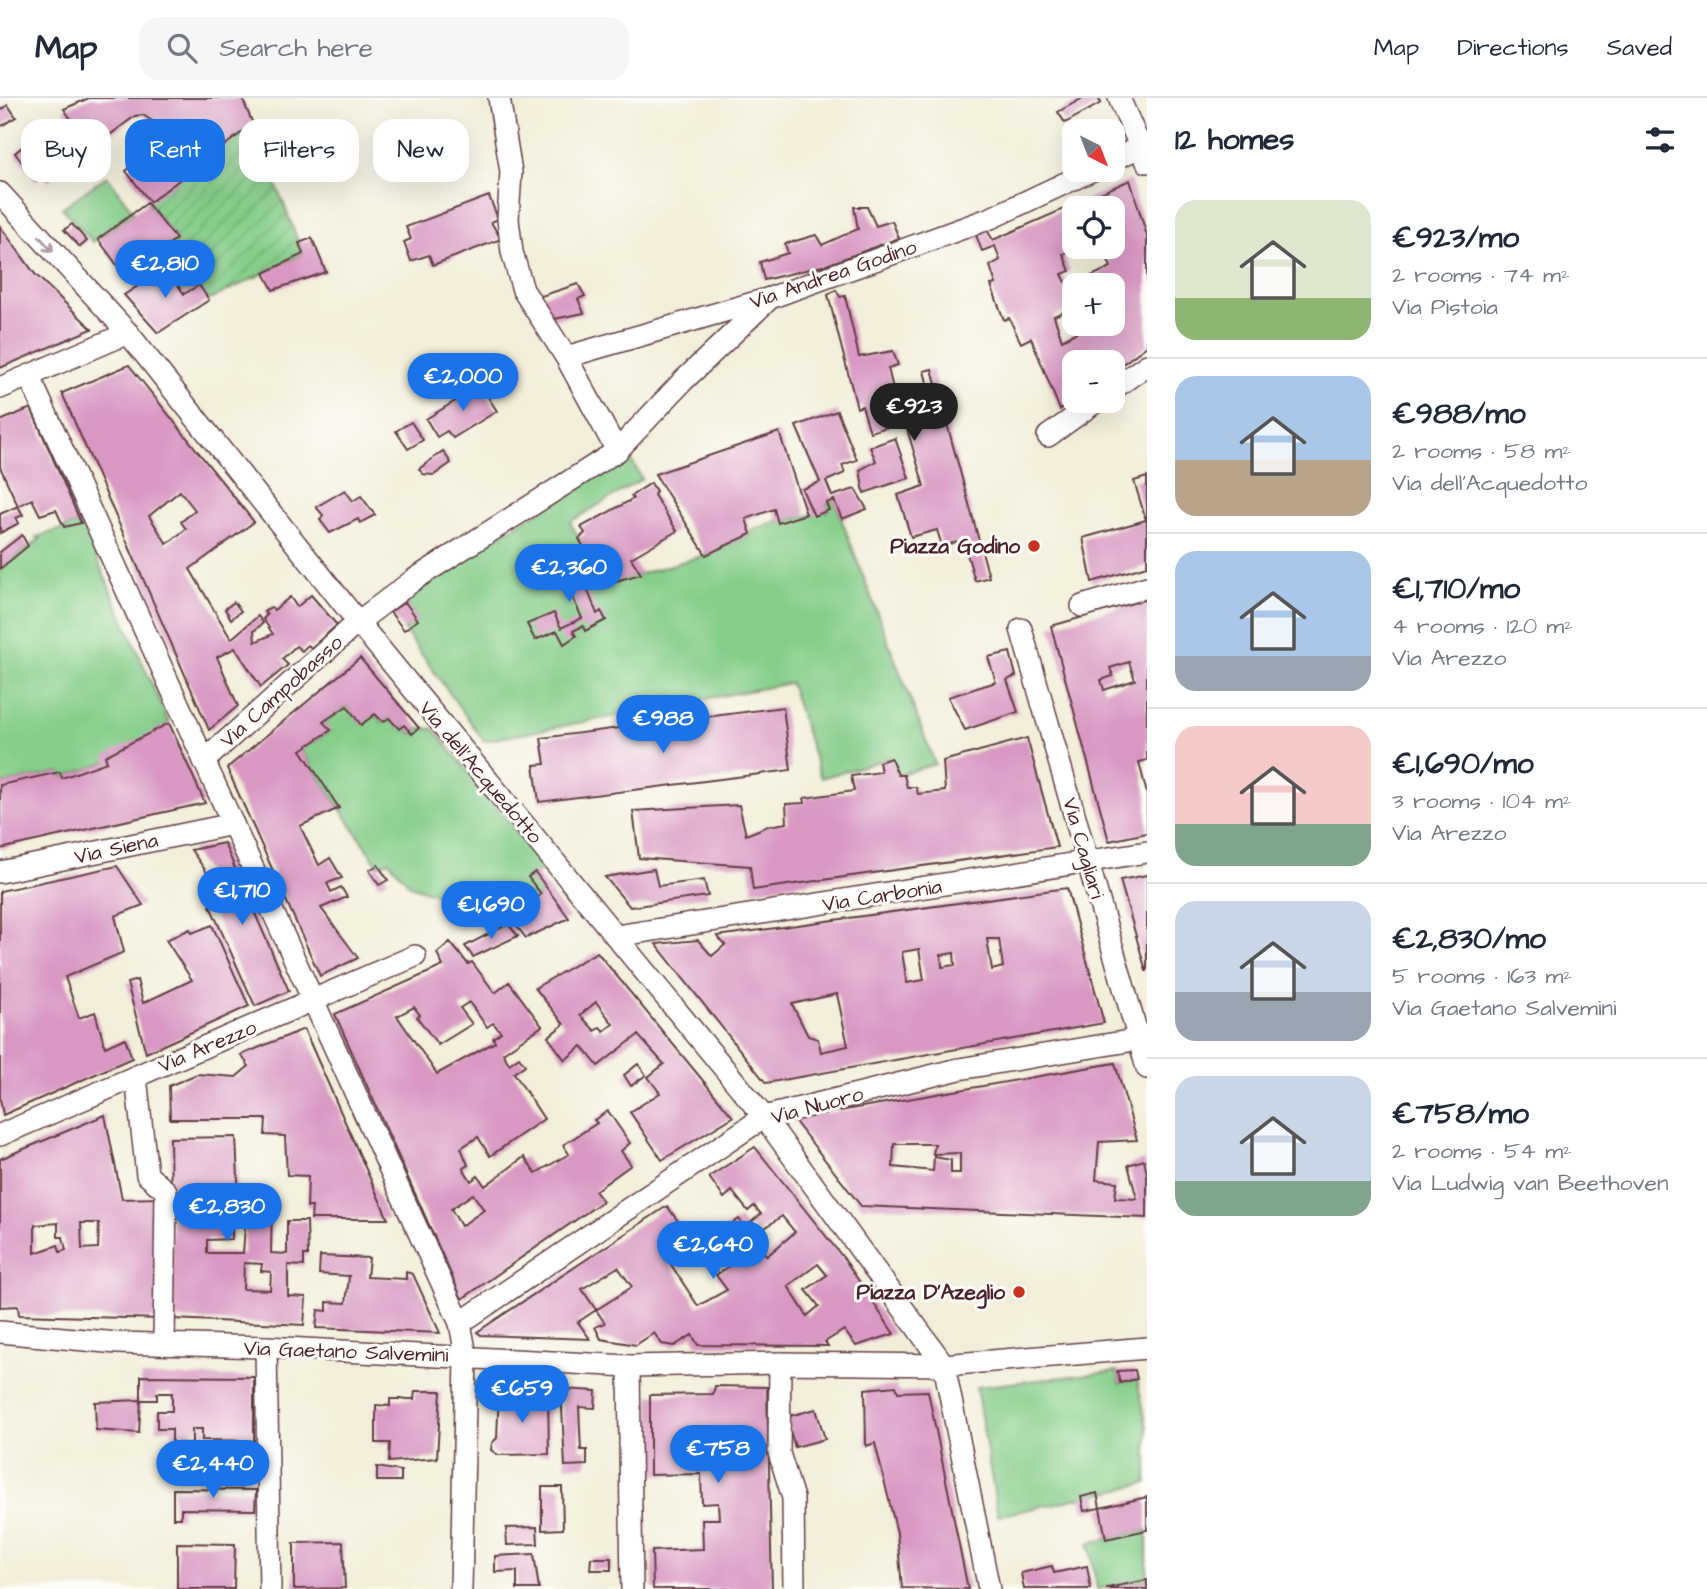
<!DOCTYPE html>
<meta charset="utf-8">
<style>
body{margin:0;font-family:"Architects Daughter",sans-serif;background:#f6f6f7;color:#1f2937;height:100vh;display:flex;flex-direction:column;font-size:26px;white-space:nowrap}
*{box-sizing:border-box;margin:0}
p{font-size:23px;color:#747a83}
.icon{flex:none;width:38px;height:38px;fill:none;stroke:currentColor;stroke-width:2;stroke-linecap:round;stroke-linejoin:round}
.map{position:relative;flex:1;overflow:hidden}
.side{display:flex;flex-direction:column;background:#fff;width:560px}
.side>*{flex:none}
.guide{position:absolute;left:21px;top:21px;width:665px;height:63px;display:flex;gap:14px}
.needle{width:46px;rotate:138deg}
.controls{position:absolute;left:1062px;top:21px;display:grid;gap:14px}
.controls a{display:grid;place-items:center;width:63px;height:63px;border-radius:14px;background:#fff;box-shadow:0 7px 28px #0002;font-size:35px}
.price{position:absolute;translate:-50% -60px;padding:0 16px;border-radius:24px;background:#1a73e8;color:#fff;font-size:23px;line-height:46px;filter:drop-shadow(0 2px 4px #0008)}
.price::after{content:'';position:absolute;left:50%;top:42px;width:21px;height:16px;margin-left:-10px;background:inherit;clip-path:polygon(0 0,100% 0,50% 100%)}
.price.selected{background:#222;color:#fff}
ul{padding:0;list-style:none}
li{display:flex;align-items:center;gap:21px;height:175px;padding:0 28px}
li+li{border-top:2px solid #e0e1e3}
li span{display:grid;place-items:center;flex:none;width:196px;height:140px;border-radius:21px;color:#555}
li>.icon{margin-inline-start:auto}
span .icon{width:84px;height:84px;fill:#fffc;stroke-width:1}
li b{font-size:30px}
h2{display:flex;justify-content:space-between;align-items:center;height:84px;padding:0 28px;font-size:30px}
.chip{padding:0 24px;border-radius:21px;background:#fff;box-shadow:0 7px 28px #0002;font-size:24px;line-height:63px}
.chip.selected{background:#1a73e8;color:#fff}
header{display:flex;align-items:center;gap:42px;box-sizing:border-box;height:98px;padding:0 35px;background:#fff;border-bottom:2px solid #e0e1e3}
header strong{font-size:33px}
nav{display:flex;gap:38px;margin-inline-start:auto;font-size:24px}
.search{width:490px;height:63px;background:#f6f6f7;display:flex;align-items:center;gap:18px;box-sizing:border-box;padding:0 24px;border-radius:21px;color:#747a83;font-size:26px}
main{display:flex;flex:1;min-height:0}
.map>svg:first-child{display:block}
.green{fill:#85cd89;stroke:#68765a;stroke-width:2}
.garden{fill:url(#garden-furrows);stroke:#68765a;stroke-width:2}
.building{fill:#d898c3;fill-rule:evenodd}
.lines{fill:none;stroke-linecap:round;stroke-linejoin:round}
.street-casing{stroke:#633e45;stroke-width:24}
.street{stroke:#fff;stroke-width:21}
.oneway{stroke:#ae9aa0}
.poi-dot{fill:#c8321e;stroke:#fdfcf7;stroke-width:2.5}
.labels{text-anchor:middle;stroke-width:6;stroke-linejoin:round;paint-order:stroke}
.street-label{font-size:21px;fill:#4a1f2b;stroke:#fdfcf7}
.poi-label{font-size:21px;font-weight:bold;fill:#4a1f2b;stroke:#fdfcf7;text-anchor:end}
</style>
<header>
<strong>Map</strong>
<div class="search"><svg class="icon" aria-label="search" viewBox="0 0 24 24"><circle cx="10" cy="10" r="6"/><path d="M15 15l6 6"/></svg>Search here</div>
<nav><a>Map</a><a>Directions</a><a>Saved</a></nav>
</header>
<main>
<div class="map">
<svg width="1147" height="1491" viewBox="0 0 1147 1491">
<defs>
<pattern id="garden-furrows" width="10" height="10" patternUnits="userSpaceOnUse" patternTransform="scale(1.75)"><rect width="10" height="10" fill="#85cd89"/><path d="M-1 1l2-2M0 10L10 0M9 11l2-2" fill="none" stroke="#74b076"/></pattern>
</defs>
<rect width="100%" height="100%" fill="#fdfcf7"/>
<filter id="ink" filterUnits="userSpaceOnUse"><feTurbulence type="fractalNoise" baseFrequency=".0143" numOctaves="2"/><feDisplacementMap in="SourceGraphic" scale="14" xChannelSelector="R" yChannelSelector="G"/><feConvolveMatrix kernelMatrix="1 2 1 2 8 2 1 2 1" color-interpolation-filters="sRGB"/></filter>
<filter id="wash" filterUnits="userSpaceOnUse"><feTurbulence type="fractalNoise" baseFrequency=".00686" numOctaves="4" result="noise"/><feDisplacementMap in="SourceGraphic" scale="28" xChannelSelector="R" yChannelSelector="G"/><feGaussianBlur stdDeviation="1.57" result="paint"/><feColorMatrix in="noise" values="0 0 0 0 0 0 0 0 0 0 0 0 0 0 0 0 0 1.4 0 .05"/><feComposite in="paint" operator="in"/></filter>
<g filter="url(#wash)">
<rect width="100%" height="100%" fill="#f2eed9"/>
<g class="green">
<path d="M107,78l27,37 -41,29 -31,-34z"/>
<path d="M629,358l13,23 -72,43 35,62 101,-29 45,-21 -1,-3 27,-10 1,2c18,-6 34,-6 51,-13l-3,-7 8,-3 101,264 -37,11 -8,-17 -69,20 -31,-95 -306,58 -80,-111 13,-10 -11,-17 -16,9 -5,-6z"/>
<path d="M81,425l88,200 -62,39 -45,16 -2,-6 -60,13v-216l40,-30 -3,-2z"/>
<path d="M347,608l14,18 14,-10 7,8 7,-4 10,10 5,-3 8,9 7,-6 15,1 111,140 -17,8 13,17 -38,33 -29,-41 -20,15 -44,-16 -21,-24 -11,4 -77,-115 29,-19 -7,-9z"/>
<path d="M1117,1273l3,12 17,-4 10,48v56l-149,33 -22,-129z"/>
<path d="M1147,1432v50l-50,9 -8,-46z"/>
</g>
<path class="garden" d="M253,26l50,130 -94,46 -10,-14 -15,8 -28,-41 20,-15 -29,-35z"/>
<g id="blocks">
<g class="building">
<path d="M89,0h153l11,26 -103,78 -24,-31 35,-29 1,-6 -10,-10v-5l-9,-6 -8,1 -32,24 -7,-10 -8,7 6,9 -46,35 -5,-6 -7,6 -21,-28 21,-18 3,4 17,-13 3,4 12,-11 -7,-10z"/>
<path d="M1083,0h15l3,5 -36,20 -7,-11z"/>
<path d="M8,7l8,12 -16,10v-16z"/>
<path d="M1130,82l17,56v110l-34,25v-9h-39v37l-14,11 -29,-72 -10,5 -12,-25 -5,2 -13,-35 5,-1 -6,-18 10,-6 -5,-14 -13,5 -6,-16 11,-5 6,10zM1074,110h39v39h-22l5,11 9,-4 6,13 -43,20 -6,-13 8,-3 -7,-17 16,-7h-5zM1074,187h39v39h-26l1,2 -26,14 -8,-24 20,-9z"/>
<path d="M489,98l9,23 -7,3 10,17 -68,26 -4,-10 -18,6 -7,-19 7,-3 -5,-12z"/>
<path d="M147,105l29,36 -51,37 -27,-37z"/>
<path d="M854,109h13l9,19 16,-5 7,17 -73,27 -62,15 -4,-18 28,-9 -3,-9 31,-9 6,10 36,-16z"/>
<path d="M72,126l15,17 -7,6 -16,-17z"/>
<path d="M0,128l35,48 57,55 -92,39z"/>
<path d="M312,140l14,34 -53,18 -9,-17 39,-19 -4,-11z"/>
<path d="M166,170l18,26 15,-9 10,15 -51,33 -34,-38z"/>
<path d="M578,186l7,12 -7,3 6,14 -35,7 -11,-23z"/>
<path d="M836,192l4,7 5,-1 14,61 34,-6 5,14 -10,3 7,29 33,-11 -4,-15 8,-2 57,208 -14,4 -12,-41 -21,6 -5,-16 -26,7 -13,-42 26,-9 -19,-64 -35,10 -8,-26 -5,2 -29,-113z"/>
<path d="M129,267l125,157 -64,47 41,70 27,-23 5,7 -9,8 1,11 18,-8 -10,-15 4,-4 -3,-3 7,-5 3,3 16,-13 7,10 14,-12 26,30 -26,23 -3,-3 -6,6 -6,-5 -14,13 6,6 -27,22 -26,-39 -18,9 21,49 -29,24 -147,-337zM180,393l15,19 -14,12 5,7 -19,15 -18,-28z"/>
<path d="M478,284l19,29 -44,27 -6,-7 -10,6 -11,-18 39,-24 -3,-3z"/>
<path d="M31,310l50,115 -17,4 -8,-17 -16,5 -8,-16 -14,7 -18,-39v-46z"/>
<path d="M837,313l20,49 -15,5 3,8 -19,8 6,15 23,-7 12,20 -25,10 -8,-19 -8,3 3,7 -15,6 -12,-27 18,-7 -24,-56z"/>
<path d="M411,324l12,18 -15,9 -12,-18z"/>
<path d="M779,334l27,82 -28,9 -4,-14 -28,10 5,15 -45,21 -51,-81z"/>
<path d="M895,340l14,40 -45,15 -4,-23 16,-9 -6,-14z"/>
<path d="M443,353l8,12 -17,12 -11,-1 -4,-5z"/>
<path d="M1147,379v89l-55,16 -9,-44 63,-18 -12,-39z"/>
<path d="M651,385l5,8 -2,4 23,36 -46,27 10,16 -36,10 -26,-45 6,-6 -4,-6 52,-28 -2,-3z"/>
<path d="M345,392l8,11 8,-5 14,19 -15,8 -2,-4 -28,14 -10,-13 3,-5 -7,-8z"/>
<path d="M18,408l5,9 -7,3 3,5 -19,10v-19z"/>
<path d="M22,437l6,11 -28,23v-17z"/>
<path d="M573,454l24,62 4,-3 5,9 -21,11 -2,-5 -10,5 3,5 -12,8 -7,-13 -22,9 -8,-16 27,-11 7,15 21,-10 -21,-46 -6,3 -5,-13z"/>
<path d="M1147,501v161l-8,2 8,32v39l-38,8 -58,-215zM1129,564l6,18 -31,10 -3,-10 12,-4 -3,-8z"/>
<path d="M234,504l7,9 -10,8 -6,-10z"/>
<path d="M405,504l13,18 -14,10 -14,-18z"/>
<path d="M1010,554l6,24 -9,4 11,32 -53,18 -17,-33 48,-15 -8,-25z"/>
<path d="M360,560l59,70 -7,6 -8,-9 -5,4 -10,-11 -6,4 -8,-8 -14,11 -14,-19 -24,16 8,8 -30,20 38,58 -39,18 19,39 11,-7 12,20 -15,5 4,9 10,-5 6,10 -26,11 37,50 -38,18 -93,-208z"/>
<path d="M783,609l8,63 -252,32 -5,-37 11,-1 -4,-26z"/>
<path d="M169,625l36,80 -205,46v-64l60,-13 2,6 45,-16 -2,-6z"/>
<path d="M1027,640l30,109 -304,43 -3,-24 -111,-8 -6,-47 106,-6 7,30 22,-9 19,-3 -1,-19 19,-1 -1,-5 50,-7 -3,-15 30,-4 -2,-10 12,-4 7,17h6l3,12h9l2,7 27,-3 -2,-30z"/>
<path d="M224,745l65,148 -34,15 -45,-100 15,-8 -34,-48z"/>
<path d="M378,767l10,15 -9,5 -10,-15z"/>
<path d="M117,768l26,39 -28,11 9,36 -59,25 14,41 16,-6 10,35 20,-9 7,20 -129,57 -3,-16v-208z"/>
<path d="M654,771l4,17 46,-6 4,16 -78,11 -25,-30z"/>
<path d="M535,774l34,46 -43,20 -13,-17 28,-27 -13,-17z"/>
<path d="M1147,777v96h-1l-26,-91z"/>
<path d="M1067,790l37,135 -338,60 -110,-139 42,-4 14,16 13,-11 -8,-9zM987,841h12l4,28 -11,3zM919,851l5,31 -17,3 -5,-31zM954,855l1,12 -13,2 -1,-12zM837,896l11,52 -27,6 -3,-13 -10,-3 -16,-32z"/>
<path d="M508,826l10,12 -45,21 -8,-11z"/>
<path d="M212,827l37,81 -103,47 -19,-70 10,-3 6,23 49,-23 -26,-40 24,-11 2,4z"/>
<path d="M450,844l18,22 4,-2 23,31 14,-11 33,44 -39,27 6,11 10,-7 6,8 -11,8 30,46 -54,37 -12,-19 -17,11 7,17 -5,3 8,13 7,-5 7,10 39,-29 12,16 33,-19 -6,-9 34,-22 -3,-3 14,-9 22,32 -9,8 10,14 -36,26 8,10 -141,98 -127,-285 108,-48 -6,-13zM469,904l18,25 6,-4 8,9 -8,6 2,4 -58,32 -40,-58 17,-9 6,8 -3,2 21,28 34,-21 -12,-16zM473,1096l11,16 -23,16 -10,-17z"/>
<path d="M597,854l136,165 -71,43 -32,-48 30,-19 -12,-16 16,-13 -26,-29 -40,31 -16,-20 -17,14 -17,-23 16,-13 -29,-36zM596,904l17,22 -9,7 -4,-4 -5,4 -15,-16z"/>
<path d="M304,931l84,190h-77l1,-12h-5l1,-31 -21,-1 -2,-39 -20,-1 1,-16h-96l-1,-33 28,-12 39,3 13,-11 -8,-11z"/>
<path d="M1115,965l22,77 -38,2 -3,38 21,2 -2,16 22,1 -9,-34 16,-5 3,14v44l-286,-12 -68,-87zM894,1046h41l-2,10 27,-1v20h-9v-13l-17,-3 -1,14 -40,-4z"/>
<path d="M638,966l8,11 -15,11 -7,-11z"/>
<path d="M105,1017l17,84 37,-1 1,121 -141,-4 -1,-9 -18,1v-148zM58,1125v14h5l3,13 -6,2 -2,-7 -23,8v-28zM81,1125h18l-1,25 -16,1z"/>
<path d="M236,1039l3,63h-7v39l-25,1v13h36l4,-53 25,1 -1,52 16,1v-33h20l1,34h-4v11l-16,-1v31l18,1 -2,28 -131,-6 -3,-181zM244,1165l18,1 -1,7 10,1 -1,18 -27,-1z"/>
<path d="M755,1049l90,113 49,74 -38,12 -12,-16 -19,12 3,4 -130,-1 -6,-10 -18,11 -12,-2 -8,-11 -18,12 -35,-6 -6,-12 10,-4 -9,-13 36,-23 -14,-20 -36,22 14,21 -18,12 12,17 -109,-4 -4,-3 190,-126 30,41 42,-28 28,37 28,-24 -13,-16 -26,18 -7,-10 12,-10 -7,-8 -6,5 -16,-20 -8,7 -15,-21zM682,1149l11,13 8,-6 7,10 15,-12 9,12 -16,11 11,15 -29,16 -32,-49zM818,1166l9,11 -21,15 13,16 -12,10 -19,-30z"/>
<path d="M320,1158l49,2 -2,19 39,2v-7l7,2 27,59 -124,-5 2,-18 9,1v-9l19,1 3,-27 -30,-2z"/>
<path d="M1135,1272l2,9 -17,4 -3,-12z"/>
<path d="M141,1278l113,1v64l-52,-1v-11h-10v14h-20v-14h-15v-18h15v-18h-15v7h-16z"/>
<path d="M715,1288l52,1 5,202h-119l-1,-38 51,-2 -1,-30h17l-1,-16 -16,1 -1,-30 -51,1v-80l63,-1z"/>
<path d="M896,1288l2,6 30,-1 40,198 -66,-1 -5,-55 -22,-90 -9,3 -1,-57z"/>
<path d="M561,1291l35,2 -1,17 -16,-1 2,43h6v15l-22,1z"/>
<path d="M415,1293h26l-4,67 -48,4 1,-19h-14v-38l14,1v-7h24z"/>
<path d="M499,1294l49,2 1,60 -51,1 -7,-5 1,-7 5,-5z"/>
<path d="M141,1302l-2,33 -43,-3 -1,-28z"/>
<path d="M816,1311l9,30 -30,8 -9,-30z"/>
<path d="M377,1369l24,4v10h-24z"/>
<path d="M542,1389h20l1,42 -21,1z"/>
<path d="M173,1391l83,1 -1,20 -74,-1v9h-8z"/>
<path d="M1097,1395l3,15 -16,3 -3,-14z"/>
<path d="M1147,1399v33l-41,9 -6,-31z"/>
<path d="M537,1429l1,17 -31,1 -1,-17z"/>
<path d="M343,1444l2,46 -51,1v-46z"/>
<path d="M177,1445l58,1 -1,45h-57z"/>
<path d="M534,1456l5,35h-22v-18l-22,1v-16z"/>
<path d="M591,1460h20v12h-21z"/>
<path d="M1052,1468l2,7 33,-7 4,23h-67l-3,-16z"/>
<path d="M1147,1482v9h-40v-1z"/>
</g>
</g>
</g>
<g filter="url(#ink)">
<use href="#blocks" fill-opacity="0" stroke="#633e45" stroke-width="2"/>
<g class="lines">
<g class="street-casing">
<g id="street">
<path d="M499,0l12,74 -3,47 4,33 11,38 43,67 51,94"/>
<path d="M1119,0l28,64"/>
<path d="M1113,62l34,-17"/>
<path d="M0,95l128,140 230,289 406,495 180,248 45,224"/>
<path d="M566,259l204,-59 221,-80 102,-48"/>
<path d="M29,278l431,947 6,33 -5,233"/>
<path d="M0,290l128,-55"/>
<path d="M1113,291l34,-24"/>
<path d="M1048,338l49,-35"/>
<path d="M1082,508l65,-19"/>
<path d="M1021,531l126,439"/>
<path d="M204,663l154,-139 57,-43 202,-128 66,-70 87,-83"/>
<path d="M0,774l233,-48"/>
<path d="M616,838l531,-84"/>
<path d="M136,979l11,98 19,16 -2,153"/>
<path d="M0,1037l415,-179"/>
<path d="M460,1225l304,-206 195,-48 188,-31"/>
<path d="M0,1234l117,11 149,4 363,19 151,-3 164,2 203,-17"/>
<path d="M266,1249l4,242"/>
<path d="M780,1265l-1,90 14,45 1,91"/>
<path d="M629,1268l3,223"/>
</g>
</g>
<use href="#street" class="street"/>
</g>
<defs><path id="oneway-shaft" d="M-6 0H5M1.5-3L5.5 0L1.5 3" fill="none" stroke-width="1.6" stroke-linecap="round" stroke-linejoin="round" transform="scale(1.75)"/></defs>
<use class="oneway" href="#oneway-shaft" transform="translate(46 146) rotate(48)"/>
</g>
<g class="poi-dot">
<circle cx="1034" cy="448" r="7"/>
<circle cx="1019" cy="1194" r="7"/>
</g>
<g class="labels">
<g class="street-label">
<text transform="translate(833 176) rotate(-19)" y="7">Via Andrea Godino</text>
<text transform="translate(281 593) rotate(-42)" y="7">Via Campobasso</text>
<text transform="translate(481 674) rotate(50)" y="7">Via dell'Acquedotto</text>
<text transform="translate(116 750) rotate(-12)" y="7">Via Siena</text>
<text transform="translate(1084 750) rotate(74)" y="7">Via Cagliari</text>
<text transform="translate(882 797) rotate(-9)" y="7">Via Carbonia</text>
<text transform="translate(207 948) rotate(-23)" y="7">Via Arezzo</text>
<text transform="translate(817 1007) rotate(-15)" y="7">Via Nuoro</text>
<text transform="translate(346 1253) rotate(2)" y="7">Via Gaetano Salvemini</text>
</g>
<g class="poi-label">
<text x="1020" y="455">Piazza Godino</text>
<text x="1005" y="1201">Piazza D'Azeglio</text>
</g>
</g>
</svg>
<div class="controls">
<a><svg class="needle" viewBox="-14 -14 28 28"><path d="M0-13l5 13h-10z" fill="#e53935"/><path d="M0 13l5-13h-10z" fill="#747a83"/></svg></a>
<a><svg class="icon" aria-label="locate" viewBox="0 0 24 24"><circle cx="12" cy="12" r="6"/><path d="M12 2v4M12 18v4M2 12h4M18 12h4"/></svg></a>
<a>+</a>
<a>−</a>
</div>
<b class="price" style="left:165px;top:202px">€2,810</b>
<b class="price" style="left:463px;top:315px">€2,000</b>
<b class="price selected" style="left:914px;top:345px">€923</b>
<b class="price" style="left:569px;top:506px">€2,360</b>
<b class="price" style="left:663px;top:657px">€988</b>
<b class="price" style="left:242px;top:829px">€1,710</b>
<b class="price" style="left:491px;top:843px">€1,690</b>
<b class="price" style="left:227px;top:1145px">€2,830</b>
<b class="price" style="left:713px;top:1183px">€2,640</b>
<b class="price" style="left:522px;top:1327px">€659</b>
<b class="price" style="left:718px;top:1387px">€758</b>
<b class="price" style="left:213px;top:1402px">€2,440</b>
<div class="guide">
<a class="chip">Buy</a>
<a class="chip selected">Rent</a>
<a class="chip">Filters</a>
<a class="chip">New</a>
</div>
</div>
<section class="side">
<h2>12 homes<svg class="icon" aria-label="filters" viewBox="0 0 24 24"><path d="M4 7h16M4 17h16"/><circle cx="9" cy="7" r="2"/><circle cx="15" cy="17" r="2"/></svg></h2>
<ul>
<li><span style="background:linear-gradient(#dfe7d0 70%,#8fb573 0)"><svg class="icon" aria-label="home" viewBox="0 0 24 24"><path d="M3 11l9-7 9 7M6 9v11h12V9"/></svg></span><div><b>€923/mo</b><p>2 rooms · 74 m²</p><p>Via Pistoia</p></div></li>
<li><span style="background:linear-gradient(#a9c7e8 60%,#b9a48a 0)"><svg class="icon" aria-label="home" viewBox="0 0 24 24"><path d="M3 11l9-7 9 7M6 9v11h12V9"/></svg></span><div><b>€988/mo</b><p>2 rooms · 58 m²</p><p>Via dell'Acquedotto</p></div></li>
<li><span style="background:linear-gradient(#a9c7e8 75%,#9aa5b1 0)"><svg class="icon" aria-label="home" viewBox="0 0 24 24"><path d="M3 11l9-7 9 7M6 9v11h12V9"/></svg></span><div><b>€1,710/mo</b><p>4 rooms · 120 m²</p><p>Via Arezzo</p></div></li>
<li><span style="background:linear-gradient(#f6c9c9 70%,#7fa58c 0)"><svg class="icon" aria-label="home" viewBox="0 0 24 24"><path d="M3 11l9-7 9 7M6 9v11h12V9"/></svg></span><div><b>€1,690/mo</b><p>3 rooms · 104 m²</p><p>Via Arezzo</p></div></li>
<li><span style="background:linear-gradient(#c9d6e8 65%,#9aa5b1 0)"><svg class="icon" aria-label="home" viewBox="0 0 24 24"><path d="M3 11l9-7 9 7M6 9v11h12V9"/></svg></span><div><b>€2,830/mo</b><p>5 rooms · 163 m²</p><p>Via Gaetano Salvemini</p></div></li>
<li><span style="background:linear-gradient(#c9d6e8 75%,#7fa58c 0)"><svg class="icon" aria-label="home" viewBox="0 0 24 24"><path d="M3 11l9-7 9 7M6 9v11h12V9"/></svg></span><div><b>€758/mo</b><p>2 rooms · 54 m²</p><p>Via Ludwig van Beethoven</p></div></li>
</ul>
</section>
</main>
